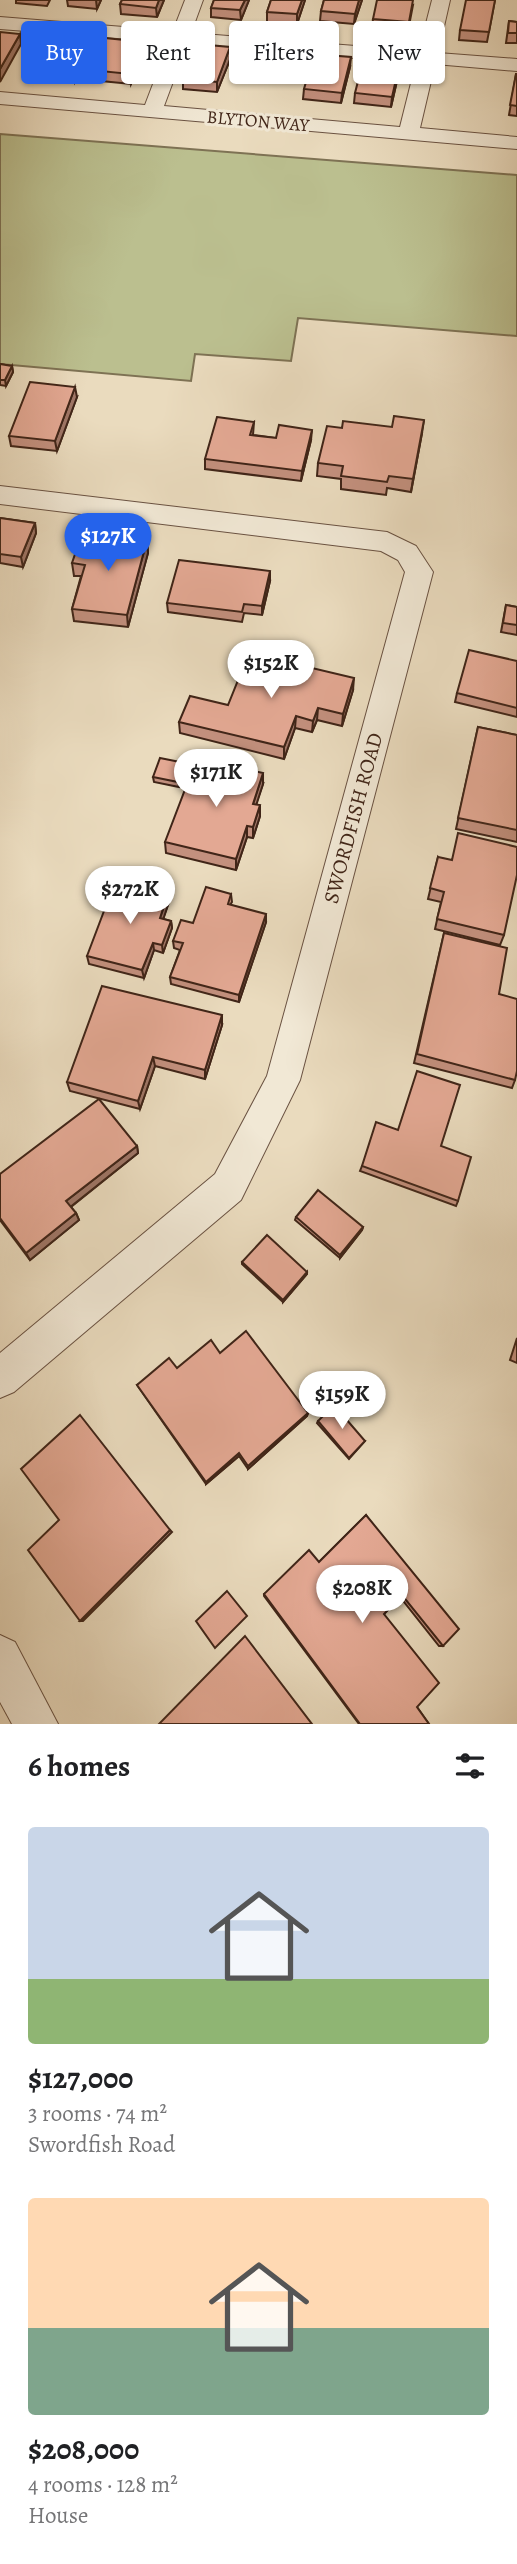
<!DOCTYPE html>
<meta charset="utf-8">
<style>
body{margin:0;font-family:Alegreya,serif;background:#f2f2f2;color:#202124;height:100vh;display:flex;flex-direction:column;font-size:26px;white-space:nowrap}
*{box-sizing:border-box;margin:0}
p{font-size:23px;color:#757577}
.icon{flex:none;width:38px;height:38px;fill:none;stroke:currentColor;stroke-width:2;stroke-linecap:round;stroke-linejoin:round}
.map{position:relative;height:1724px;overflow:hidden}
.side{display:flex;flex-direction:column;background:#fff;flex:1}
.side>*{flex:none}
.hud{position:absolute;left:21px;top:21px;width:476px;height:63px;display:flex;gap:14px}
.price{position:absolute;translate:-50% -60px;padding:0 16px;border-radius:24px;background:#fff;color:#222;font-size:23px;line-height:46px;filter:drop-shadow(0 2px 4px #0008)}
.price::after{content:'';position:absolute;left:50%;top:42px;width:21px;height:16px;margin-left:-10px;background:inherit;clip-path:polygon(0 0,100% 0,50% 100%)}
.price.active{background:#2563eb;color:#fff}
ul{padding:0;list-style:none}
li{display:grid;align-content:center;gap:14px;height:371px;padding:0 28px}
li span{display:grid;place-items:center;height:217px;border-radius:7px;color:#555}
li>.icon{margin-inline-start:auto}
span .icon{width:126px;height:126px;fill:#fffc;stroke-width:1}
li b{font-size:30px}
h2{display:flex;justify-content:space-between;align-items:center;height:84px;padding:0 28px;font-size:30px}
.pill{padding:0 24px;border-radius:7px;background:#fff;box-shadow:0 2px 5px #0004;font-size:24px;line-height:63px}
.pill.active{background:#2563eb;color:#fff}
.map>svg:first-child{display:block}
.green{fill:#bbbf8f;stroke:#7e7254;stroke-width:2}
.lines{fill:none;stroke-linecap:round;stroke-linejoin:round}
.street-casing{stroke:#6a5242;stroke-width:2}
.street{fill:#f1e8d5;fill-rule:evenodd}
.wall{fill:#c3907e;stroke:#402518;stroke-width:2}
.shaded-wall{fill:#9f7667;stroke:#402518;stroke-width:2}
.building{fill:#e3a893;stroke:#402518;stroke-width:2}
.labels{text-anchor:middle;stroke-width:6;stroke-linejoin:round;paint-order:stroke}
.far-street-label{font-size:18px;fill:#402518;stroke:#f1e8d5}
.street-label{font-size:21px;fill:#402518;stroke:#f1e8d5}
</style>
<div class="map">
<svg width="517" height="1724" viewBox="0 0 517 1724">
<rect width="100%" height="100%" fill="#eadbbe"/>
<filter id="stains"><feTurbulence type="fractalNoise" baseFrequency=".00286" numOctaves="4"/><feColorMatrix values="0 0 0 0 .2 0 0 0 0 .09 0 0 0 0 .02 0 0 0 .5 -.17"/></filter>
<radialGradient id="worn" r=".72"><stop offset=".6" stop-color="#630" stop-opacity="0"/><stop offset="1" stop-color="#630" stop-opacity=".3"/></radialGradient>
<path class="green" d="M0,134l517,41v161l-219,-18 -7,43 -96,-7 -4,27 -191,-17z"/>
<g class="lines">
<g class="street-casing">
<g id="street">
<path d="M185,0h18l-12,33 228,18 13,-51h18l-12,53 79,6v12l-82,-7 -15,64 97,9v12l-517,-45v-12l145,13 24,-63 -169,-13v-12l173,14zM187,44l229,19 -16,64 -236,-21z"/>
<path d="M0,486l387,46 29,14 17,26 -133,508 -59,120 -227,192 -14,6v-45l215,-179 52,-98 138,-504 -7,-12 -17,-9 -381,-47z"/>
<path d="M0,1635l15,7 43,82h-46l-12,-22z"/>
</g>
</g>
<use href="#street" class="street"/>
</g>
<g class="wall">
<path d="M16,0h34l-3,6 -31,-3z"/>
<path d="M67,0h34l-4,9 -29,-3z"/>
<path d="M122,0h42l-7,17 -36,-3 -1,-10z"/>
<path d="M214,0h35l-8,20 -30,-3v-9z"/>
<path d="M271,0h34l-8,24 -30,-2v-10z"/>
<path d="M324,0h38l-8,24 -34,-3 1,-10z"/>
<path d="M495,0l-8,42 -28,-2 1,-10z"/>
<path d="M413,5l-5,26 -36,-3 1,-9z"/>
<path d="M509,21l8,1v21h-11z"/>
<path d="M90,39l1,10 -8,23h-3l-5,10 -33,-3 -1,-10 1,-3 -1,-6z"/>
<path d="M230,47l1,10 -14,35 -34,-3v-10z"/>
<path d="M145,52l-14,32 -40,-4 -1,-10z"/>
<path d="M400,62l-1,10 -8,35 -37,-4 1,-10z"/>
<path d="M350,67l-9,36 -38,-4 1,-10z"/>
<path d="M516,74h1v42l-8,-1z"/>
<path d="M0,364l12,2 1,6 -7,14 -6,-1z"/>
<path d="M77,397l-20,54 -46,-5 -2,-10z"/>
<path d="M254,422l-1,13 23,3 35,2 -10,41 -96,-12v-10z"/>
<path d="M342,428l80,5 -11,59 -24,-4 -1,7 -45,-6v-10l-24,-3 1,-13z"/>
<path d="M0,518l35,5 1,10 -13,34 -23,-4z"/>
<path d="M147,540l1,13 -20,74 -54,-6 -2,-12 9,-33h-7l-2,-13z"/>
<path d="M270,581l-8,34 -18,-2 -2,9 -74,-10 -1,-9z"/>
<path d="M506,605l11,2v28l-16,-3z"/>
<path d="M517,661v56l-62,-15 2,-9z"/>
<path d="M353,690l-11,36 -25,-6 -5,12 -17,-4 -11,31 -104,-26 -1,-11 49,-17z"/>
<path d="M478,727l39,8v107l-61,-13z"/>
<path d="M185,763v4l-6,20 -25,-5 -1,-5z"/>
<path d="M263,784l-7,20 4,12 -7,22 -6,-1 -11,33 -70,-17 -1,-11z"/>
<path d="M438,857l66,78 -4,10 -65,-16 6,-27 -13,-3z"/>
<path d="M231,894l1,8 -2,3 36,17 -27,80 -68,-18 -1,-7 10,-27 -6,-2 -1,-7 20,-18z"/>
<path d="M169,902l-6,17 8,2 1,7 -9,25 -9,-3 -10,28 -55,-14 -2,-8z"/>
<path d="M444,933l55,61 16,86 -3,8 -98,-25z"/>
<path d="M222,1025l-17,54 -50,-13 -15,43 -70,-18 -3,-9z"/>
<path d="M398,1130l43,16 17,55 -2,5 -96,-35 2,-5z"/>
<path d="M137,1146l1,7 -67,54 5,6 3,7 -49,40 -30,-40v-46z"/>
<path d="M296,1217l67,10 -1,3 -22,28 -45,-38z"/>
<path d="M242,1262l65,10v2l-24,28 -41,-38z"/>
<path d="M517,1338v25l-7,-3z"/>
<path d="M220,1353l88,60 -1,3 -59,53 -9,-13 -33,28 -69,-99 40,-17z"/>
<path d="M318,1421l47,20 -16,18 -32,-36z"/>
<path d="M366,1515l77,131h-4l-39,-49 -16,17 33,93 12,17h-70l-95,-128v-2l55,-32z"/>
</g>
<g class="shaded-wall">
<path d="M96,0h5l-4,9z"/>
<path d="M159,0h5l-7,17 -1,-9z"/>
<path d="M245,0h4l-8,20 -1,-10z"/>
<path d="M302,0h3l-8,24v-10z"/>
<path d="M359,0h3l-8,24 1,-10z"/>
<path d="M20,34l1,10 -21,38v-13z"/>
<path d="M90,39l1,10 -8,23 -1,-10z"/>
<path d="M144,42l1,10 -14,32 -1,-10z"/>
<path d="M230,47l1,10 -14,35v-10z"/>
<path d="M351,57l-1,10 -9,36 1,-10z"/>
<path d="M79,62l1,10 -5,10 -1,-10z"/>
<path d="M400,62l-1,10 -8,35 1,-10z"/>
<path d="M12,366l1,6 -7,14 -1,-6z"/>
<path d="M75,387l2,10 -20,54 -2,-10z"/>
<path d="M424,420l-2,13 -11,59 2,-13z"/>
<path d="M312,430l-1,10 -10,41 1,-10z"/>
<path d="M35,523l1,10 -13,34 -2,-10z"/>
<path d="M147,540l1,13 -20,74 -1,-12z"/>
<path d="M270,571v10l-8,34v-9z"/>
<path d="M354,678l-1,12 -11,36 1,-12z"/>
<path d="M318,708l-1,12 -5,12 1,-11z"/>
<path d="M296,716l-1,12 -11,31v-12z"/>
<path d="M185,763v4l-6,20 -1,-5z"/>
<path d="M263,773v11l-10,31v-11z"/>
<path d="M260,805v11l-7,22v-11z"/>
<path d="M247,826v11l-11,33v-11z"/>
<path d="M168,894l1,8 -8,24 -1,-8z"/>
<path d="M266,914v8l-27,80v-7z"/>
<path d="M171,921l1,7 -9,25 -1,-8z"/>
<path d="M153,943l1,7 -10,28 -2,-8z"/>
<path d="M222,1015v10l-17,54v-9z"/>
<path d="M153,1057l2,9 -15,43 -2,-8z"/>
<path d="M137,1146l1,7 -69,55 -3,-7z"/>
<path d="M76,1213l3,7 -49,40 -4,-7z"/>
<path d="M363,1227l-1,3 -22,28v-3z"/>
<path d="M307,1272v2l-24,28v-2z"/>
<path d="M308,1413l-1,3 -59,53v-3z"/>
<path d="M239,1453v3l-33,28v-2z"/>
<path d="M170,1530l2,2 -89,89h-3z"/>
</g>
<g class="building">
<path d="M122,0h37l-3,8 -36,-4z"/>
<path d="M214,0h31l-5,10 -29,-2z"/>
<path d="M271,0h31l-5,14 -30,-2z"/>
<path d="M324,0h35l-4,14 -34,-3z"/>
<path d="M377,0h36l-4,22 -36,-3z"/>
<path d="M466,0h29l-6,32 -29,-2z"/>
<path d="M509,21l8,1v11h-9z"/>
<path d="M0,32l20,2 -20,35z"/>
<path d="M57,36l33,3 -8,23h-3l-5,10 -33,-3 4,-8 -4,-1z"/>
<path d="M105,38l39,4 -14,32 -40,-4z"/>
<path d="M197,44l33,3 -13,35 -34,-3z"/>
<path d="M314,54l37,3 -9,36 -38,-4z"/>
<path d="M364,58l36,4 -8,35 -37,-4z"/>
<path d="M516,74h1v32l-7,-1z"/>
<path d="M0,364l12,2 -7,14h-5z"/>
<path d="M30,382l45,5 -20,54 -46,-5z"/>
<path d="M394,416l30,4 -11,59 -24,-3 -2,6 -46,-6 2,-10 -25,-3 9,-37 15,2 1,-7 49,6z"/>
<path d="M217,417l37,5 -4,13 26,3 3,-13 33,5 -10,41 -97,-12z"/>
<path d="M0,518l35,5 -14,34 -21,-3z"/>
<path d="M82,534l65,6 -20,75 -55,-6 13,-44 -13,-2z"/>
<path d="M179,560l91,11 -8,35 -18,-2 -2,8 -75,-9z"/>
<path d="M506,605l11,2v18l-14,-2z"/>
<path d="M469,650l48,11v47l-60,-15z"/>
<path d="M249,653l105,25 -11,36 -25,-6 -5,13 -17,-5 -12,31 -105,-25 11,-26 38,9z"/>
<path d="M478,727l39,8v95l-59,-12z"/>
<path d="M160,758l25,5 -7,19 -25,-5z"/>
<path d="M197,758l66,15 -10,31 7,1 -7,22 -6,-1 -11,33 -71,-17z"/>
<path d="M458,833l59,14v28l-13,60 -67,-16 7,-27 -14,-4 8,-31 14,3z"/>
<path d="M115,882l53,12 -8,24 11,3 -9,24 -9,-2 -11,27 -55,-14z"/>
<path d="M206,887l25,7 -3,10 38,10 -27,81 -69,-18 13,-34 -10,-2 8,-21 12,3z"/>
<path d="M444,933l63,15 -8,46 18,5v72l-2,9 -98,-26z"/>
<path d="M102,986l120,29 -17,55 -52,-13 -15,44 -71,-19z"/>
<path d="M417,1071l43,14 -19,61 30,11 -13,44 -96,-35 14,-44 22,8z"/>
<path d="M99,1099l38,47 -71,55 10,12 -50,40 -26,-35v-44z"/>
<path d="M318,1190l45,37 -23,28 -44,-38z"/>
<path d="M267,1235l40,37 -24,28 -41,-38z"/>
<path d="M246,1331l62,82 -60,53 -9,-13 -33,29 -69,-97 32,-27 8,10 34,-28 9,13z"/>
<path d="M334,1405l31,36 -16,17 -31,-37z"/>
<path d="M80,1415l90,115 -90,91 -52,-71 31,-30 -38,-51z"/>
<path d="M366,1515l93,114 -16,17 -41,-51 -18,19 55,69 -22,24 12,17h-69l-96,-130 45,-44 10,12z"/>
<path d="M227,1591l20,25 -32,32 -19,-27z"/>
<path d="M245,1636l67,88h-153z"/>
</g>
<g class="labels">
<g class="far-street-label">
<text transform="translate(258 121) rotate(5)" y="6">BLYTON WAY</text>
</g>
<g class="street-label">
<text transform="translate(353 818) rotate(-75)" y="7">SWORDFISH ROAD</text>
</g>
</g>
<rect width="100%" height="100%" filter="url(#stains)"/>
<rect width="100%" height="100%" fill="url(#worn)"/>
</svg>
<b class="price active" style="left:108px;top:573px">$127K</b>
<b class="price" style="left:271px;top:700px">$152K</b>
<b class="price" style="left:216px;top:809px">$171K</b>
<b class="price" style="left:130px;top:926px">$272K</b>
<b class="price" style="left:342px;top:1431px">$159K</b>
<b class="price" style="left:362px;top:1625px">$208K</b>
<div class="hud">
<a class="pill active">Buy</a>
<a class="pill">Rent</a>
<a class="pill">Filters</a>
<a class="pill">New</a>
</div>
</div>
<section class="side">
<h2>6 homes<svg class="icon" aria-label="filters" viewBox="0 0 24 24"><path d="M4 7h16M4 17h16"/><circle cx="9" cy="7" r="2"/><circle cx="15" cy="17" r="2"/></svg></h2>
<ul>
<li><span style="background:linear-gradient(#c9d6e8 70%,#8fb573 0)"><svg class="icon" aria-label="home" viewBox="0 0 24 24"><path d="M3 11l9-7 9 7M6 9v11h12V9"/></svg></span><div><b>$127,000</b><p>3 rooms · 74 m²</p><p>Swordfish Road</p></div></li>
<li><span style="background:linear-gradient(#ffd9b3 60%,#7fa58c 0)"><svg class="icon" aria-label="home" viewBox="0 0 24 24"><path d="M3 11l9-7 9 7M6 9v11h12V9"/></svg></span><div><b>$208,000</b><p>4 rooms · 128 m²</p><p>House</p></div></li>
</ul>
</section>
